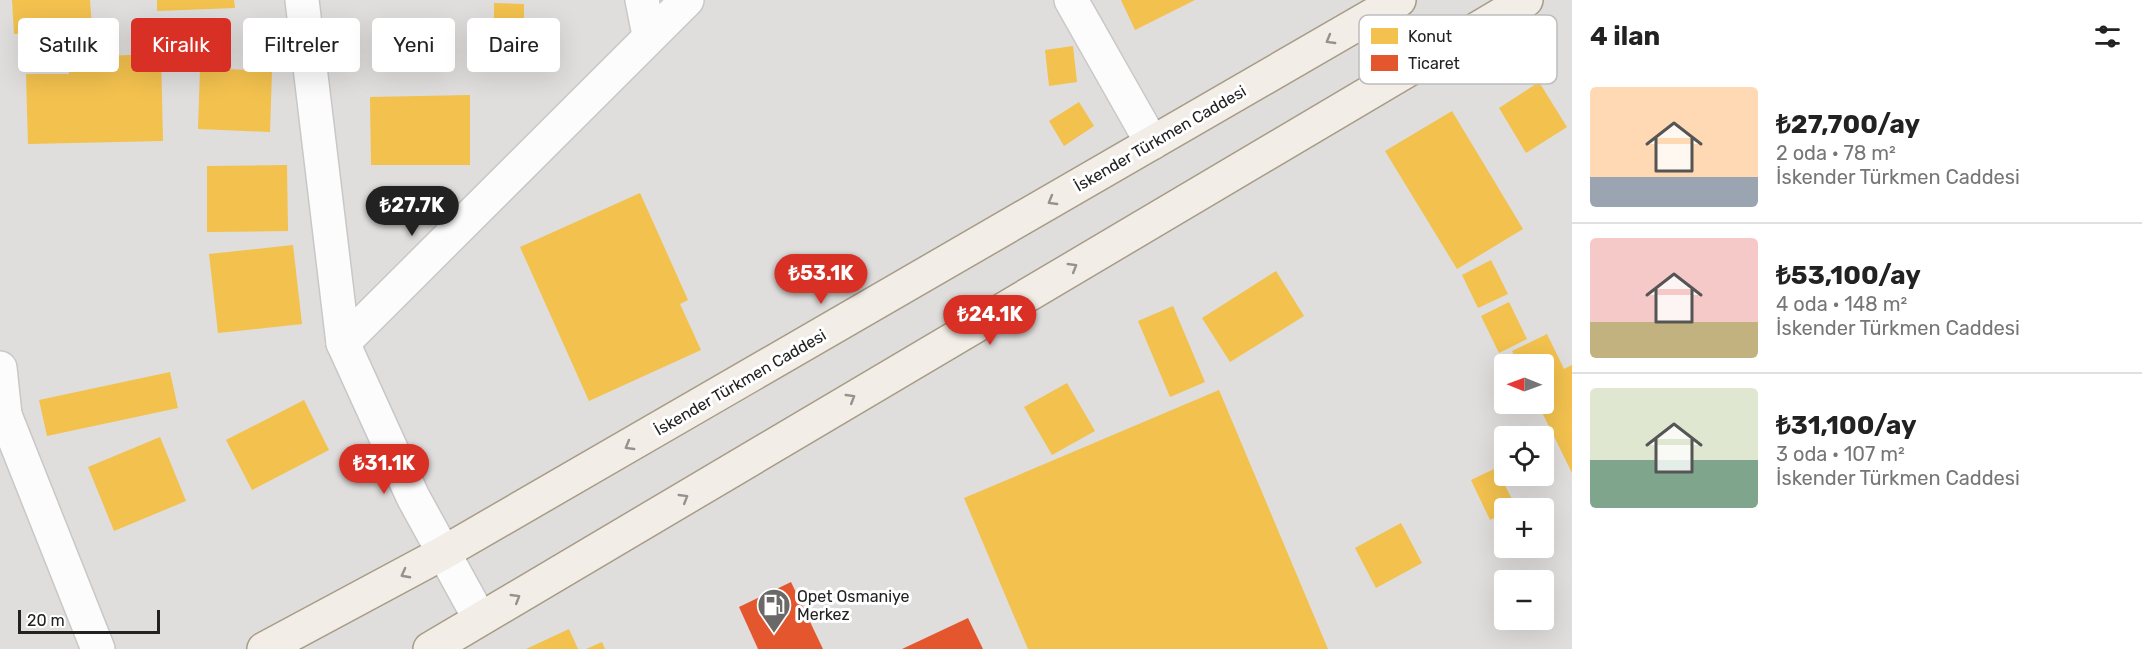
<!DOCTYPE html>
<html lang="tr">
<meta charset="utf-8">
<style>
body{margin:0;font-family:Rubik,sans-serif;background:#f2f2f2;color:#222;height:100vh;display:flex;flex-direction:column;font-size:22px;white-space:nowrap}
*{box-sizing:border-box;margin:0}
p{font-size:20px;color:#767676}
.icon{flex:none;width:33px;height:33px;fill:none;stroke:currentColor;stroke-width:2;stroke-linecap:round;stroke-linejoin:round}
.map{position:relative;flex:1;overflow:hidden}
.sheet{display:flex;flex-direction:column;background:#fff;width:570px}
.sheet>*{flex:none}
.banner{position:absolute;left:18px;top:18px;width:570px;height:54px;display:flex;gap:12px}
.needle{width:39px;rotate:271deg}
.buttons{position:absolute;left:1494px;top:354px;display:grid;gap:12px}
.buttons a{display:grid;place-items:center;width:60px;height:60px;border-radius:6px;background:#fff;box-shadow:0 6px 24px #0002;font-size:30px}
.scale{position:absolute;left:18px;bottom:15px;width:142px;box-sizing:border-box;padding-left:6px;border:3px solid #222;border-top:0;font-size:16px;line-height:21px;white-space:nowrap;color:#222;-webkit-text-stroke:4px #fff;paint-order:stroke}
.price{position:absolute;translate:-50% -51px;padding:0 14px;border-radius:21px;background:#d93025;color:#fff;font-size:20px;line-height:39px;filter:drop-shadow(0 2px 3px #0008)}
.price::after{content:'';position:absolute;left:50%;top:36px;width:18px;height:14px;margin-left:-9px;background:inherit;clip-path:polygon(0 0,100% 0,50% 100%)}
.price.active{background:#222;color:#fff}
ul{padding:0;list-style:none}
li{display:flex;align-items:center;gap:18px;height:150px;padding:0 18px}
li+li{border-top:2px solid #e0e0e0}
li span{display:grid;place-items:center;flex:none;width:168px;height:120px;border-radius:6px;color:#555}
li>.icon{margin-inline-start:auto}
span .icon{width:72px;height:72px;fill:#fffc;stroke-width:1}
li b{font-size:26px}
h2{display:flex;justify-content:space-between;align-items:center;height:72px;padding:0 18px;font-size:26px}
.chip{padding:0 21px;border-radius:6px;background:#fff;box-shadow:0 6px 24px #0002;font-size:21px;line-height:54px}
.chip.active{background:#d93025;color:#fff}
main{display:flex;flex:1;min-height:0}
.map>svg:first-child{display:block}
.residential{fill:#dfdedc;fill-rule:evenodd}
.homes{fill:#f2c14e}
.shops{fill:#e4572e}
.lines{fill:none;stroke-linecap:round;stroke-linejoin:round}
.minor-casing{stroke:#c9c8c7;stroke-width:36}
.major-casing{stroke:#a79c86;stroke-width:36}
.minor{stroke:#fdfcfc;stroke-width:33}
.major{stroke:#f3ede7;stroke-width:33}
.oneway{stroke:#95928e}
.labels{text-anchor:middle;stroke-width:6;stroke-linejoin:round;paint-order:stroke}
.street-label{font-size:16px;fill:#222;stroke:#fff}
.poi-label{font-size:16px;fill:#222;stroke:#fff;text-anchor:start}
.key{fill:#fff;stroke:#bdbdbd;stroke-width:1.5}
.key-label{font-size:16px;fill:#222}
</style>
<main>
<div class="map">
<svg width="1572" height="649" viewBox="0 0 1572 649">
<rect width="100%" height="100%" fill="#f0eeeb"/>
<path class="residential" d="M0,0h1572v649h-1572zM1504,364h40v40h-40zM1504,436h40v40h-40zM1504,508h40v40h-40zM1504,580h40v40h-40z"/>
<g class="homes">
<path d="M12,0h78l2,30 -78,4z"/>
<path d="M157,0h77l1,8 -78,3z"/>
<path d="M1121,0h74l-60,30z"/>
<path d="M494,3l30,1v22l-30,-1z"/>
<path d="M1073,46l4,36 -28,4 -4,-36z"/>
<path d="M161,54l2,87 -135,3 -2,-70h43l-1,-17z"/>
<path d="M200,68l72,3 -2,61 -72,-3z"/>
<path d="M1539,82l28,45 -41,26 -27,-45z"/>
<path d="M470,95v70h-99l-1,-68z"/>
<path d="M1079,102l15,24 -30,20 -15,-25z"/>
<path d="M1452,111l71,118 -66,40 -72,-118z"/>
<path d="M287,165l1,66 -81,1v-66z"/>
<path d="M640,193l48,107 -8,4 21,46 -112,51 -69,-154z"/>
<path d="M293,245l9,79 -84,9 -9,-79z"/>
<path d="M1491,260l17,34 -30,14 -16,-33z"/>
<path d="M1276,271l28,45 -74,46 -28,-44z"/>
<path d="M1509,302l18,37 -28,14 -18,-37z"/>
<path d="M1173,306l32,76 -35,15 -32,-76z"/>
<path d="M1547,334l17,35 8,-4v108l-34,-69h6v-40h-26l-6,-13z"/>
<path d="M170,372l8,36 -131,28 -8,-36z"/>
<path d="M1067,383l28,48 -43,24 -28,-48z"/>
<path d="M1219,390l109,259h-300l-64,-151z"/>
<path d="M304,400l25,50 -77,40 -26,-50z"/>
<path d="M160,437l26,64 -72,30 -26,-64z"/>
<path d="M1496,468l20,39 -12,1v5l-14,7 -19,-40z"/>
<path d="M1401,523l21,40 -46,25 -21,-40z"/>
<path d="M569,629l9,20h-52z"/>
<path d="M602,642l3,7h-19z"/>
</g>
<g class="shops">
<path d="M791,582l32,67h-65l-19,-42z"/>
<path d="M968,618l15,31h-81z"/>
</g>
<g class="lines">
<g class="minor-casing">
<g id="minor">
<path d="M302,0l41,343 344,-343"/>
<path d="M642,0l7,35"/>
<path d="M1071,0l81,143"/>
<path d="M343,343l70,154 67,122"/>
<path d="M0,368l5,47"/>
<path d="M0,416l5,-1 93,234"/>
</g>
</g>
<g class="major-casing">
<g id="major">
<path d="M264,649l179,-96 956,-553"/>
<path d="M430,649l1096,-649"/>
</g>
</g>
<use href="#minor" class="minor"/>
<use href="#major" class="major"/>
</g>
<defs><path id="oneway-chevron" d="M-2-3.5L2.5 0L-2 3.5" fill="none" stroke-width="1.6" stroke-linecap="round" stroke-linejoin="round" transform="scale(1.5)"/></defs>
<g class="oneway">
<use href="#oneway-chevron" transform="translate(1330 40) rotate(150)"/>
<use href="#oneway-chevron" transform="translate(1052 201) rotate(150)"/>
<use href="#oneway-chevron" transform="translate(1073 267) rotate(-31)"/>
<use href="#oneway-chevron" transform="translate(851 398) rotate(-31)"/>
<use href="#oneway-chevron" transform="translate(629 446) rotate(150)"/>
<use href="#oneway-chevron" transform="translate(684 498) rotate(-31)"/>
<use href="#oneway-chevron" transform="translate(405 574) rotate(152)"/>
<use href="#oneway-chevron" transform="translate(516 598) rotate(-31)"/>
</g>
<defs>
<g id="fuel-pin" transform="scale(1.725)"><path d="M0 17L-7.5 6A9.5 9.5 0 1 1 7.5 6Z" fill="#6a6968" stroke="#fff"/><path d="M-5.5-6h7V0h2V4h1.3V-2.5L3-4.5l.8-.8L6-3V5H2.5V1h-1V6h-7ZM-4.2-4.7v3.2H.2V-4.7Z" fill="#fff"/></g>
</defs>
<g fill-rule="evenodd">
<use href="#fuel-pin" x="774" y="605"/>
</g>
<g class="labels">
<g class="street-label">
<text transform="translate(1160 138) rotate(-30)" y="6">İskender Türkmen Caddesi</text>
<text transform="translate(740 382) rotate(-30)" y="6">İskender Türkmen Caddesi</text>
</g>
<g class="poi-label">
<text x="797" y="602">Opet Osmaniye<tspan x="797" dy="18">Merkez</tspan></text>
</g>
</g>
<rect x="1359" y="15" width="198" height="69" rx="9" class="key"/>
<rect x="1371" y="28" width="27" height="16" fill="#f2c14e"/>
<rect x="1371" y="55" width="27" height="16" fill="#e4572e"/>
<g class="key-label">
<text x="1408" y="42">Konut</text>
<text x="1408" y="69">Ticaret</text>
</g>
</svg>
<div class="buttons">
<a><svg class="needle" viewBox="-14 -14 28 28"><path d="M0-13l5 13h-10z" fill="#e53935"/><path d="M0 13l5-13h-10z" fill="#767676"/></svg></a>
<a><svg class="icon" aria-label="locate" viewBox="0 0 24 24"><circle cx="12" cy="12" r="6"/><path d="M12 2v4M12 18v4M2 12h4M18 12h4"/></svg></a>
<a>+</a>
<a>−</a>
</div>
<div class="scale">20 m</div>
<b class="price active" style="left:412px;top:237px">₺27.7K</b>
<b class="price" style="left:821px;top:305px">₺53.1K</b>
<b class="price" style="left:990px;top:346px">₺24.1K</b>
<b class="price" style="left:384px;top:495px">₺31.1K</b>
<div class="banner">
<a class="chip">Satılık</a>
<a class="chip active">Kiralık</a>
<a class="chip">Filtreler</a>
<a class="chip">Yeni</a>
<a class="chip">Daire</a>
</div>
</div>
<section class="sheet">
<h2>4 ilan<svg class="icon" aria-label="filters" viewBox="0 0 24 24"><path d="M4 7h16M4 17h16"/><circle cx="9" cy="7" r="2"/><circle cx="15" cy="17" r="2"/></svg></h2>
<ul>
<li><span style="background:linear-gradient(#ffd9b3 75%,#9aa5b1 0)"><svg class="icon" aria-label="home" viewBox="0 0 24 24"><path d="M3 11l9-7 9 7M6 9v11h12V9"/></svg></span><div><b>₺27,700/ay</b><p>2 oda · 78 m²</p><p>İskender Türkmen Caddesi</p></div></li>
<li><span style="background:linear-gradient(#f6c9c9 70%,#c2b280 0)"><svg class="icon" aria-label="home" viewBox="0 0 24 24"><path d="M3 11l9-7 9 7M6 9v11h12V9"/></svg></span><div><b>₺53,100/ay</b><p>4 oda · 148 m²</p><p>İskender Türkmen Caddesi</p></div></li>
<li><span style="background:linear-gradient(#dfe7d0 60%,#7fa58c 0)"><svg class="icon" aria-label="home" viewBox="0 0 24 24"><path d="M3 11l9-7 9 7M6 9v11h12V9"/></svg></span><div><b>₺31,100/ay</b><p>3 oda · 107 m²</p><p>İskender Türkmen Caddesi</p></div></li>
</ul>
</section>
</main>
